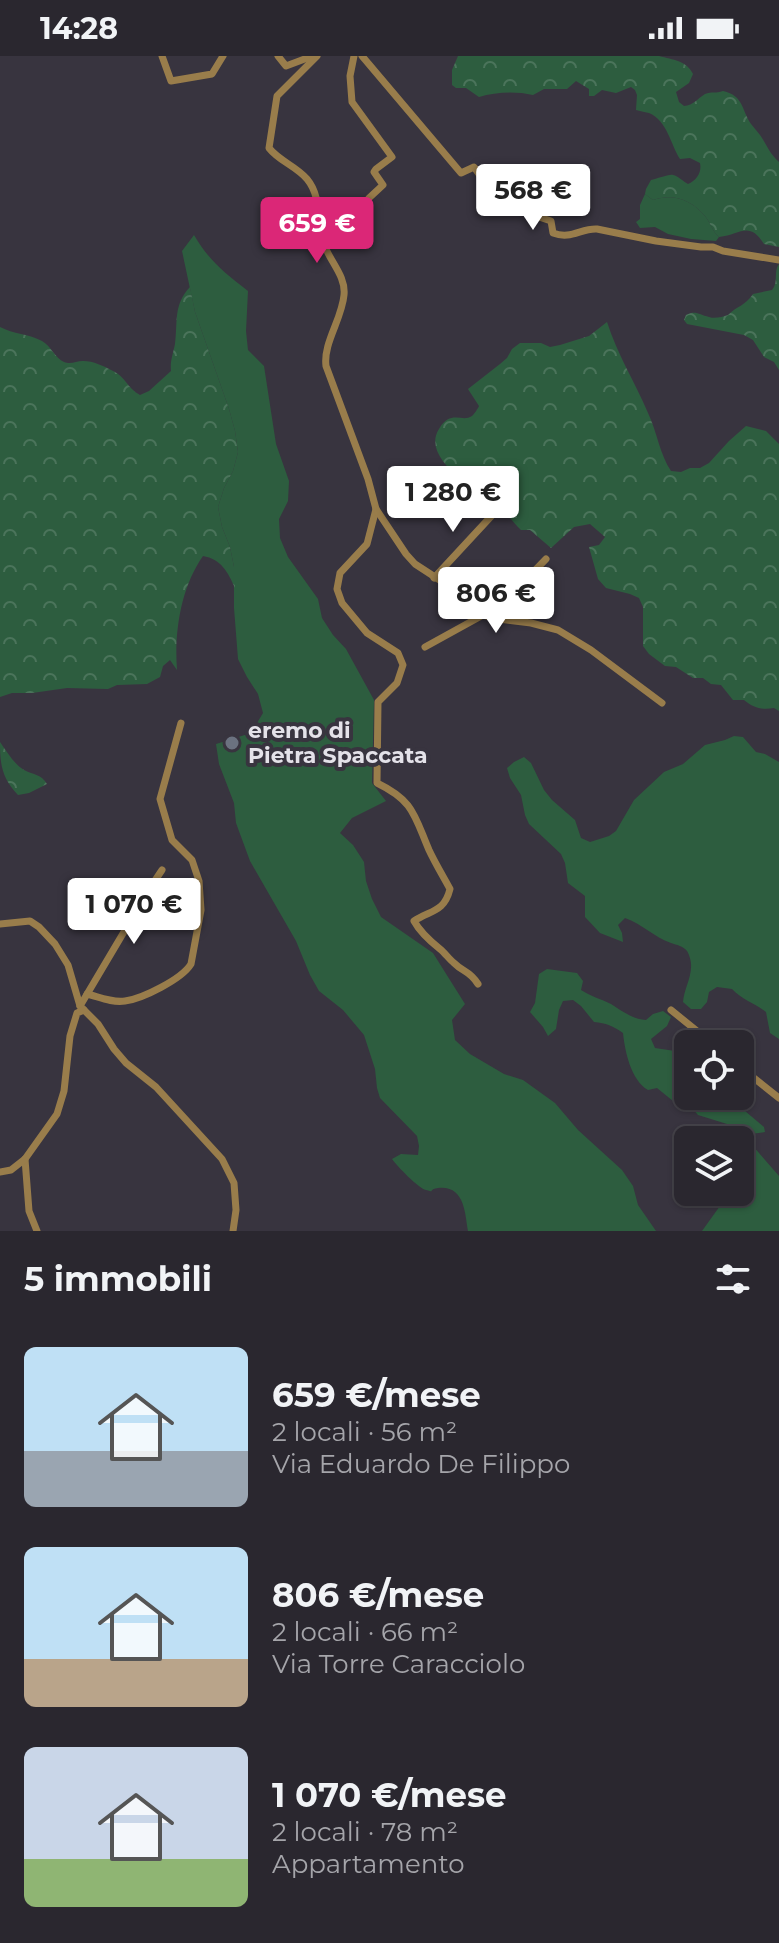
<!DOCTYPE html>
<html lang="it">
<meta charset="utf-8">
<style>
body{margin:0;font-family:Montserrat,sans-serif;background:#322f37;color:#f1f3f6;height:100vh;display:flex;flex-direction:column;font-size:30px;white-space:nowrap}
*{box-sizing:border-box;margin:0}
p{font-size:26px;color:#a5a5aa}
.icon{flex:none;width:44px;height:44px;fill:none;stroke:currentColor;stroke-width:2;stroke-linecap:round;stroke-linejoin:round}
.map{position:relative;height:1175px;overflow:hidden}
.sheet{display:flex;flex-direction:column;background:#2a272f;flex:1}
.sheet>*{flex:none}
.tools{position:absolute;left:674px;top:974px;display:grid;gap:16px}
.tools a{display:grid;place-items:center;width:80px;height:80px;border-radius:12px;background:#2a272f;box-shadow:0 2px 6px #0004,0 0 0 2px #46444b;font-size:40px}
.price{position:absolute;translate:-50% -68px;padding:0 18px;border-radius:8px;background:#fff;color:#222;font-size:26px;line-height:52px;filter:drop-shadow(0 2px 4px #0008)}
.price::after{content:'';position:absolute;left:50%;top:48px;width:24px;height:18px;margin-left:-12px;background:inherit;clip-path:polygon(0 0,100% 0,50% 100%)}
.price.on{background:#db2777;color:#fff}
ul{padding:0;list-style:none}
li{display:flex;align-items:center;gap:24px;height:200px;padding:0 24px}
li span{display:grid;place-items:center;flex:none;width:224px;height:160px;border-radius:12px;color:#555}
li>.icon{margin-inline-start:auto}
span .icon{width:96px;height:96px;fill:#fffc;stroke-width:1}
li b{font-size:34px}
h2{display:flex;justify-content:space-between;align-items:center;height:96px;padding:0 24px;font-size:34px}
.status{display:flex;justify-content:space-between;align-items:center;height:56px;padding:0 40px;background:#2a272f;direction:ltr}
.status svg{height:22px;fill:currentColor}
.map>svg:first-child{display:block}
.grass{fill:#2d5d3f}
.forest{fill:url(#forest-crowns)}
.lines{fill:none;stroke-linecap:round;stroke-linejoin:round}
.street{stroke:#997d4b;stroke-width:7}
.worship-dot{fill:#6b7280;stroke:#38343f;stroke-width:3}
.labels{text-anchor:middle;stroke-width:8;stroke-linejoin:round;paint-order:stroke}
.poi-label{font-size:22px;font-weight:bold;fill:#e4e2e9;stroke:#38343f;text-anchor:start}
</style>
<div class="status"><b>14:28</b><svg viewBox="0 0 49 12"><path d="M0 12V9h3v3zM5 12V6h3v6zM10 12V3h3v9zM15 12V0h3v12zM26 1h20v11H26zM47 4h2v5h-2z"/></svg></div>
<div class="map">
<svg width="779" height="1175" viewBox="0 0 779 1175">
<defs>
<pattern id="forest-crowns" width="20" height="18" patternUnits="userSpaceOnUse" patternTransform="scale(2)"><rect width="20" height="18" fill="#2d5d3f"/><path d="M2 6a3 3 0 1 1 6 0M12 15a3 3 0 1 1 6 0" fill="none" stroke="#4b745b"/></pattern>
</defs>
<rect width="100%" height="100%" fill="#38343f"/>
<g class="grass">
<path d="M645,138l8,6c21,-7 38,0 52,16 6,7 7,15 14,21l-3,4 -25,-2 -23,-5 -13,-7 -15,1 -4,-6 4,-3v-14z"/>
<path d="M194,179c16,27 30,37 54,56l-2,40 2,19 16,16 12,78 13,37 -1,20 -9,18 1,19 8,19 30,42 4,19 11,17 13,14 28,51 -2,83 14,18 -34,17 -12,15 13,12 11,17 2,19 6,18 9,18 52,36 32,51 -13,16 3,20 15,14 34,20 19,6 32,23 23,27 44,40 11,16 5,19 18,26h-188c-3,-17 -3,-46 -30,-43 -12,2 -1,5 -12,2 -8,-2 -29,-24 -34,-31l9,-5 17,1 1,-9 -2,-10 -37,-38 -3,-10 -2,-19 -11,-34 -21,-25 -24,-19 -9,-16 -14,-34 -46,-80 -14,-38 -2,-20 -15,-39 -3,-20 35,-11 12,-20 -5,-19 -11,-17 -9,-18 -4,-51v-41l-4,-20 -8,-20 -4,-20 6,-19 9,-17 5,-19 -3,-21 -6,-22 -34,-97 -13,-61z"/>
<path d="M734,680l9,1 13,15 9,2 14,8v277l-9,-6 -4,-21c-11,-9 -24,-12 -34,-23l-15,-2 -8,5 -2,10 -6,7h-10l-8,-7c1,-13 9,-25 8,-38 0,-4 -2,-10 -4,-13 -4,-5 -10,-6 -16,-8 -17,-6 -29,-19 -46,-25l-7,7 4,8 1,9 -23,-9 -15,-16v-21l-17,-13 -3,-20 -4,-9 -32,-30 -4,-9 -4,-20 -11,-17 -3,-10 7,-6 10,-5 7,6 13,27 8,10 23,20 6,18 9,4 19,-6 7,-5 18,-31 30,-28 19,-8 22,-19 20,-5z"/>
<path d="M547,913l30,4 6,8 -2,9c9,6 20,9 30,14 11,7 21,15 35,16l7,-6 10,-3 8,6 -4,9 -16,13 4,9 20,3 8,6 1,9 4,3v27h45l6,10 25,21 1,5 -14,2 -5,4 33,38v55h-77l28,-39h10v-52h-7l-6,-16 -29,-9 -6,-7 -19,-7 -16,-13 -9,2c-17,-10 -23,-38 -25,-57 -10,-7 -17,-10 -29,-11l-13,-16 -8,-6 -10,1 -4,9 -3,19 -8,7 -5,-9 -13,-15 5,-9 4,-29z"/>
</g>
<g class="forest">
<path d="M458,0h201c14,4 27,4 34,18l-4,9 -13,9 3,10 5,4c10,-1 13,-7 21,-12 7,-3 11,0 18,-3 21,5 18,18 28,33 3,4 6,7 9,11 7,10 9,18 19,27v85l-15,-3c-15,-24 -24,-9 -45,-7 -7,-6 -8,-14 -14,-21 -14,-16 -31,-23 -52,-16l-8,-6 1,-5 5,-9c6,-1 18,-6 22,-5 5,1 11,7 15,9 9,-4 14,-12 12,-21l-10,-5 -10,1c-9,-14 -13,-39 -31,-46 -5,-1 -9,-2 -13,-3l1,-15 -2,-5 -4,-3 -15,6 -14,-3 -8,6h-5v-7l-13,-8 -9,8h-23l-11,6c-17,-4 -38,-3 -54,2l-13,-9h-10l-4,-3v-15z"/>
<path d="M779,208v106l-5,-8 -10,-5 -11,-17 -9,-5 -57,-11 -3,-4 2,-5c10,-5 13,0 23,2 6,2 13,0 19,-2 9,-9 17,-9 25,-21l19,-4c7,-8 1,-18 7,-26z"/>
<path d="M190,231l5,25 34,97 6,22 3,21 -5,19 -9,17 -6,19 4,20 8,20 4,20 1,21c-7,-16 -14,-29 -32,-32 -22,31 -29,76 -26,114l-7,-10 -7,6 -3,11 -13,7 -30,1 -9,4 -41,-1 -35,5h-20l-12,4v-370c13,7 29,7 42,14 9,5 13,17 22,21 7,3 12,-1 19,-1 10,0 21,5 30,10 12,5 14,17 27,24l9,-4 22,-20c-1,-10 2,-17 4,-27 3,-22 -2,-39 15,-57z"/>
<path d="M607,266c10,32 28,60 41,91 9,19 12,42 23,58l10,1 9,-4h10l9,-5 20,-22 17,-15 20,5 13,13v267l-5,-3c-13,2 -20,0 -30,-8h-11l-12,-15 -10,-1 -8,-6h-10l-17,-11 -11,-1 -16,-12 -6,-8v-39l-4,-9 -9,-4 -24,-6 -8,-9 -9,-32 10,-2 6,-8 -15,-13 -16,3 -23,21 -21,-18h-9c-6,-6 -11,-13 -18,-18 -19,-17 -84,-52 -64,-83 12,-20 23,-6 33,-13 1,0 7,-9 7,-10l-11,-17 32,-25 7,-6 5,-9 8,-6h21l9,4 10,-2 29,-9z"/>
<path d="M0,686c7,10 14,22 24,28 10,5 17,4 23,14l-18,9 -11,2c-16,-17 -18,-30 -18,-53z"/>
</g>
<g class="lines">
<g class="street">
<path d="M162,0l9,25 41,-7 11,-18"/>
<path d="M278,0l8,10 24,-9 4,1"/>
<path d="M317,0l-40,40 -8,52c10,13 27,18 38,31 15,18 10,44 17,65 6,18 22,32 20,51 -2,24 -21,48 -18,71l42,113 8,30 -9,35 -27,29 -3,16 5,14 25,30 31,20 5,12 -6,18 -19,19 -1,81c37,18 37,32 52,67 6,13 14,26 21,39 -6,24 -20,21 -36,32 6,11 16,20 26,28 5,4 9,10 14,14 10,10 15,7 24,21"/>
<path d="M354,0l-4,20 2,26 40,55 -16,12 -2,3 9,13 -14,13"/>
<path d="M362,0l99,117 13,-6 26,37 51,17 2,12c18,7 28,-5 44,-4l59,12 45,6h12l10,4 56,9"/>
<path d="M376,453l30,45 9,10 43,28 25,23 16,4 32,4 27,7 33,20 71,53"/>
<path d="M434,522l62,-67"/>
<path d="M490,561l56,-58"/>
<path d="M425,591l58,-32"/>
<path d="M0,868l30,-3 9,6 16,17 13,21 12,41 18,18 16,25 12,14 30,24 66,72 12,24 2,27 -3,21"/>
<path d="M87,938c12,3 25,9 38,7 17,-2 57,-22 66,-37l10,-54 -2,-29 -7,-21 -20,-20 -12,-41 21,-76"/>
<path d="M80,950l70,-118 12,-18"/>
<path d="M671,954l42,34"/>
<path d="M740,1011l39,31"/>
<path d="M25,1103l4,52 8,20"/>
<path d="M0,1116l11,-2 14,-11 32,-45 7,-23 6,-55 7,-23 7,-3"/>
</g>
</g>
<circle class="worship-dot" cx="232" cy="687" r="8"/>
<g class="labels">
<g class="poi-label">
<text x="248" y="682">eremo di<tspan x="248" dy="25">Pietra Spaccata</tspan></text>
</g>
</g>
</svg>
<div class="tools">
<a><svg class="icon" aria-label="locate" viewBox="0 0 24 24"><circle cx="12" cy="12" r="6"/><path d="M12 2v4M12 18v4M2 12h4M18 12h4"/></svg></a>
<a><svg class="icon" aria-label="layers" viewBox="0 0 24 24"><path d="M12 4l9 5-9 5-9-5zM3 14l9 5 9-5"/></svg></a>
</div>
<b class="price" style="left:533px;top:176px">568 €</b>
<b class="price on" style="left:317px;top:209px">659 €</b>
<b class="price" style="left:453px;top:478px">1 280 €</b>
<b class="price" style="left:496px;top:579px">806 €</b>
<b class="price" style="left:134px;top:890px">1 070 €</b>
</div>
<section class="sheet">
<h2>5 immobili<svg class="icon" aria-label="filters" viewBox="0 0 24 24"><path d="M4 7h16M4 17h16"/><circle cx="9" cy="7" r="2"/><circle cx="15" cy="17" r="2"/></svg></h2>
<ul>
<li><span style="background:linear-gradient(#bfe0f5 65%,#9aa5b1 0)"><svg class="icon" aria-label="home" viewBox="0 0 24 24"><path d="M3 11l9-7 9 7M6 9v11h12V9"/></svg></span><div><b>659 €/mese</b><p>2 locali · 56 m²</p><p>Via Eduardo De Filippo</p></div></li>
<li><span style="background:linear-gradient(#bfe0f5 70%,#b9a48a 0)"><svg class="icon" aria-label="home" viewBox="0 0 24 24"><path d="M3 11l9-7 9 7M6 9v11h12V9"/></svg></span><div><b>806 €/mese</b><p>2 locali · 66 m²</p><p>Via Torre Caracciolo</p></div></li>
<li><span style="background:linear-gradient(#c9d6e8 70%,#8fb573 0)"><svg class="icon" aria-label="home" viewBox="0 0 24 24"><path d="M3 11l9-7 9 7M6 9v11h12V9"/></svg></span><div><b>1 070 €/mese</b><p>2 locali · 78 m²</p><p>Appartamento</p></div></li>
</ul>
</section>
